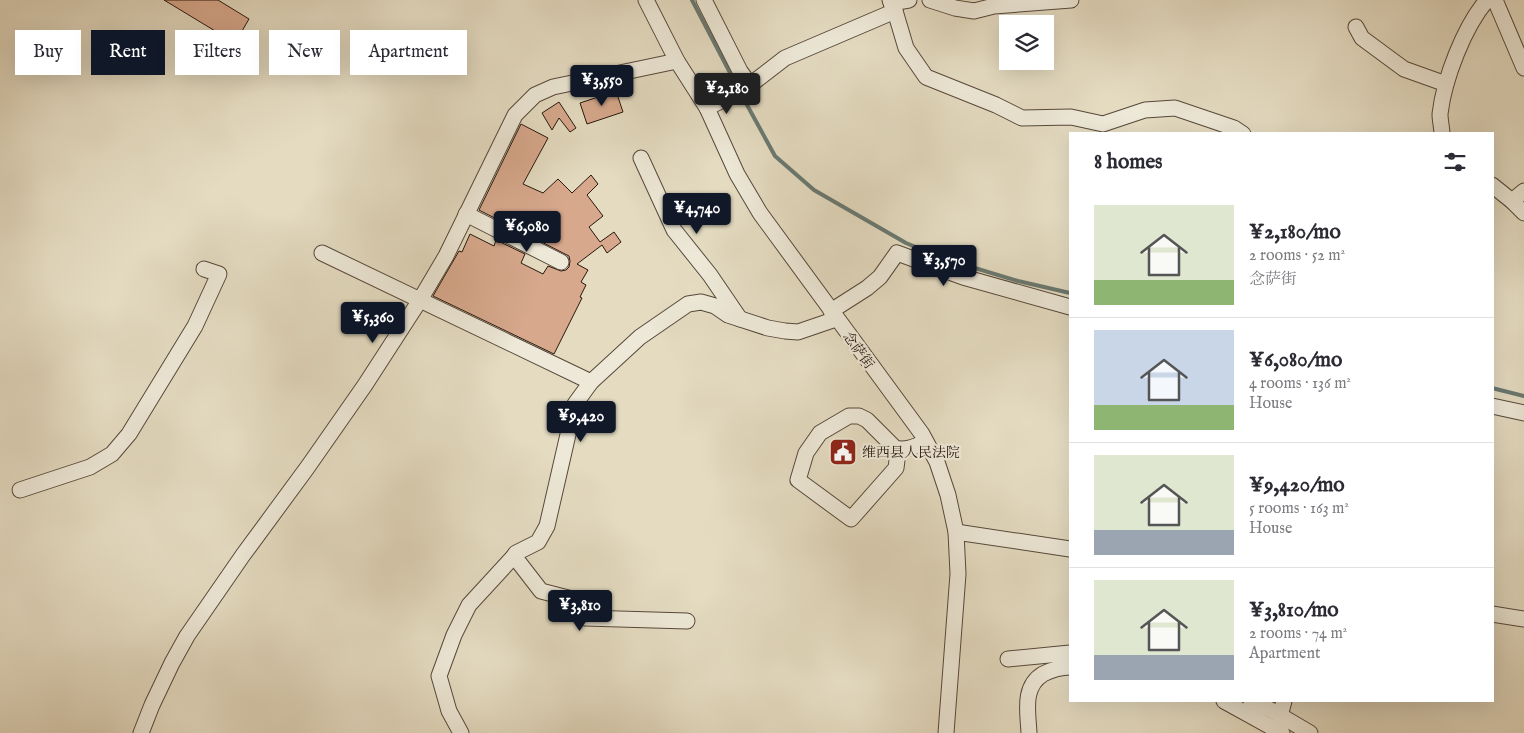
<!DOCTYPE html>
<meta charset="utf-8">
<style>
body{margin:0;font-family:"IM FELL English","Noto Serif SC",serif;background:#f2f2f3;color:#2b2b33;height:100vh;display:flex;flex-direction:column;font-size:19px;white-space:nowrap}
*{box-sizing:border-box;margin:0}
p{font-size:16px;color:#7c7c81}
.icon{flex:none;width:28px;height:28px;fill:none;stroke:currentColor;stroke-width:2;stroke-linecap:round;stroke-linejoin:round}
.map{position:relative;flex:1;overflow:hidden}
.details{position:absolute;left:1069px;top:132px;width:425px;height:570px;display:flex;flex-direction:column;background:#fff;border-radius:0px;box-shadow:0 5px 20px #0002}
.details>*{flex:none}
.guide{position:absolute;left:15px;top:30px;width:475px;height:45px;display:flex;gap:10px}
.tools{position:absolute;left:999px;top:15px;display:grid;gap:10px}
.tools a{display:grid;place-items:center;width:55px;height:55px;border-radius:0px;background:#fff;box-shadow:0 5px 20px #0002;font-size:25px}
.price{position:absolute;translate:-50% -42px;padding:0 11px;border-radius:5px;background:#111827;color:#fff;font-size:16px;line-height:32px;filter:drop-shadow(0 1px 2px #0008)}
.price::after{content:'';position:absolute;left:50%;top:30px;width:15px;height:11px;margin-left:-8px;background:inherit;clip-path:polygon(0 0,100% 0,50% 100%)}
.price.active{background:#222;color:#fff}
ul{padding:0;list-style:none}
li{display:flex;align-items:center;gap:15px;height:125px;padding:0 25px}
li+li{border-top:1px solid #e1e1e2}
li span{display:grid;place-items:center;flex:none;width:140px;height:100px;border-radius:0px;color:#555}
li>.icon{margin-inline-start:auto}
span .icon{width:60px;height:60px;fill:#fffc;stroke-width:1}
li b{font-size:21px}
h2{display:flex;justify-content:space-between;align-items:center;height:60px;padding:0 25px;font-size:21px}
.chip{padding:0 18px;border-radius:0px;background:#fff;box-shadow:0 5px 20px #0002;font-size:18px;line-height:45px}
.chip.active{background:#111827;color:#fff}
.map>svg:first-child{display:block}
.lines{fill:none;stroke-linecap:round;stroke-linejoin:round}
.stream{stroke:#697971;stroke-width:4}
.building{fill:#d7a88c;stroke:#28170d}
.minor-casing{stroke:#57483a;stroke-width:17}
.minor{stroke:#ede8d7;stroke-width:15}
.labels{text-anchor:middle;stroke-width:4.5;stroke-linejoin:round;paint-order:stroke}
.street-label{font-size:14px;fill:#28170d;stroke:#ede8d7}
.poi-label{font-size:14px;fill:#28170d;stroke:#ede8d7;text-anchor:start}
</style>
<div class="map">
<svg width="1524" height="733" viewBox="0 0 1524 733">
<rect width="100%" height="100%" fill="#e4dbc1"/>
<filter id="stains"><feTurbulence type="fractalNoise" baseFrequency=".004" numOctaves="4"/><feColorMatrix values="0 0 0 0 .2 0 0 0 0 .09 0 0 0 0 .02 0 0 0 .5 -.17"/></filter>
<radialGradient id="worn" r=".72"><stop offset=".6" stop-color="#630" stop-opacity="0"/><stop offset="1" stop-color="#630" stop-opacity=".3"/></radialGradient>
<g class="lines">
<g class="stream">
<path d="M692,0l46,88"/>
<path d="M741,94l34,62 39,34 92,53 36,15 76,23 52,12"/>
<path d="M1492,388l32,8"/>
</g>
</g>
<g class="building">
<path d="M164,0h54l31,19 -14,24z"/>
<path d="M616,91l7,21 -36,12 -7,-21z"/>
<path d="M559,102l17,26 -6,4 -11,-14 -7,12 -10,-17z"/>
<path d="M521,124l27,14 -25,46 20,9 15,-14 14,14 19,-18 7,9 -11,11 16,21 -14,11 11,15 14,-10 7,10 -14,11 -5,-8 -25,19 11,6 -7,12 5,3 -6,12 2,1 -28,56 -121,-58 26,-45 3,1 8,-18 24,12 2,-6 29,14 -4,9 22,11 5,-8 13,5 5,-1 3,-3 1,-6 -1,-5 -4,-2 -86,-44z"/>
</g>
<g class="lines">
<g class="minor-casing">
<g id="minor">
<path d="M646,0l31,61 30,47 30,66 23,39 162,221 15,28 11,33 8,37 2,42 -12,159"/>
<path d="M704,0l36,71 10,14"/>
<path d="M890,0l5,11 11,37 20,29 70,28 26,13 49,-1 32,7 42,-14 30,-2 59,20 9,6"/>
<path d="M930,0l25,8 19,3 20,-5 77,-6"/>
<path d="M1495,0l29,68"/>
<path d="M891,3l18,-3"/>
<path d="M1356,27l6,11 42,31 42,15"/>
<path d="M707,108l39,-20 39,-30 110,-47"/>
<path d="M1442,134c0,-6 -2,-13 -2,-20 4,-35 24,-87 47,-114"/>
<path d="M641,158l33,72 36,45 30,44"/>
<path d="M1492,185l20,16 12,12"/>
<path d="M1512,201l12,-10"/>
<path d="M466,214l95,48"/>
<path d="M322,253l269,129"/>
<path d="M831,311l36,-23 13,-11 17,-24 66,24 107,30"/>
<path d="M1492,406l32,7"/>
<path d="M895,448l2,12 -1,8 -45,51 -53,-39 8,-27 14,-20 29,-17h10l8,4 28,28c11,3 21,-2 31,-6"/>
<path d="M20,490l70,-23 22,-13 17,-20 66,-108 24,-52 -15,-5"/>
<path d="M956,532l114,17"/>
<path d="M514,556l27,35 31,8 13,19 102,3"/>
<path d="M1492,614l32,5"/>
<path d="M1008,659l62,-6"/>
<path d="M1224,701l58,32"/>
<path d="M1251,701l20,9 39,23"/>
<path d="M1280,716l4,-15"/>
<path d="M141,733l11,-28 20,-42 15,-27 56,-81 64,-87 58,-83 55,-85 26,-44 69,-141 20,-20 18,-8 124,-26"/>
<path d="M461,733l-12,-22 -10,-35 15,-41 15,-30 45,-49 2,-3 22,-11 9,-16 28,-122 16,-22 49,-45 48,-33 13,-2 14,4 13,9 40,13 17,3 13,1 38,-13"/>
<path d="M1029,733c-1,-21 -7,-46 14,-59 8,-4 18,-7 27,-7"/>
</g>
</g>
<use href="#minor" class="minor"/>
</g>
<defs>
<g id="civic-square" transform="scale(1.4375)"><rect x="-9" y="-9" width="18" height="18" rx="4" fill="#8f2418" stroke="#ede8d7"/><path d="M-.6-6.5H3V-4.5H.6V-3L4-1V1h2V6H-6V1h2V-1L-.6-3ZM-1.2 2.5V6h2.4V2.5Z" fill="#fff"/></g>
</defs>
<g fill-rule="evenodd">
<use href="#civic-square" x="843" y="452"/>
</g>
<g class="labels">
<g class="street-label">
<text transform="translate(859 350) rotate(54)" y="5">念萨街</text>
</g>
<g class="poi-label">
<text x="862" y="457">维西县人民法院</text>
</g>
</g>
<rect width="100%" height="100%" filter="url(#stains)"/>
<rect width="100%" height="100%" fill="url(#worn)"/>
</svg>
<div class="tools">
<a><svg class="icon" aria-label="layers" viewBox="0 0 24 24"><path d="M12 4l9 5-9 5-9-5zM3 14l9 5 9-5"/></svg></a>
</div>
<b class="price" style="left:602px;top:107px">¥3,550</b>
<b class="price active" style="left:727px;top:115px">¥2,180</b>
<b class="price" style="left:697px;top:235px">¥4,740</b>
<b class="price" style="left:527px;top:253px">¥6,080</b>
<b class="price" style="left:944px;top:287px">¥3,570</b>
<b class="price" style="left:373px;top:344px">¥5,360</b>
<b class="price" style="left:581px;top:443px">¥9,420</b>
<b class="price" style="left:580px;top:632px">¥3,810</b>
<div class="guide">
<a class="chip">Buy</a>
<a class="chip active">Rent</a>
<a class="chip">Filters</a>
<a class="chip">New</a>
<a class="chip">Apartment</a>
</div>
<section class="details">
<h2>8 homes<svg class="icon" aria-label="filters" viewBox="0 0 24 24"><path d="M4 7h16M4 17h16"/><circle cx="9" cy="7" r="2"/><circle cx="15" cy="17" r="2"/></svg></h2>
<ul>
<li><span style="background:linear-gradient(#dfe7d0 75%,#8fb573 0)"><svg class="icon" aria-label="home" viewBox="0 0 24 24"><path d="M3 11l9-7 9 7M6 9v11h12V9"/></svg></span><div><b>¥2,180/mo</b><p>2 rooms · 52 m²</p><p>念萨街</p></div></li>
<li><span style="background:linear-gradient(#c9d6e8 75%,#8fb573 0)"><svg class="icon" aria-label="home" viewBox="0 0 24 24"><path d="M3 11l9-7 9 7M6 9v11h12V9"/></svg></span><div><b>¥6,080/mo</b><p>4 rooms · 136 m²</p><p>House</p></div></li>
<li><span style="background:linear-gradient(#dfe7d0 75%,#9aa5b1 0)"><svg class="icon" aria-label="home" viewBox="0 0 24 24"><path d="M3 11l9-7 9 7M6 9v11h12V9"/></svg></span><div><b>¥9,420/mo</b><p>5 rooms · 163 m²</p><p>House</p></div></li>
<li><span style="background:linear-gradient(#dfe7d0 75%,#9aa5b1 0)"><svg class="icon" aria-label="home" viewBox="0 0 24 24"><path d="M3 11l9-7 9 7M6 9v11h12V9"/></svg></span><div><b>¥3,810/mo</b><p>2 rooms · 74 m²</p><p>Apartment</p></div></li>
</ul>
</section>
</div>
